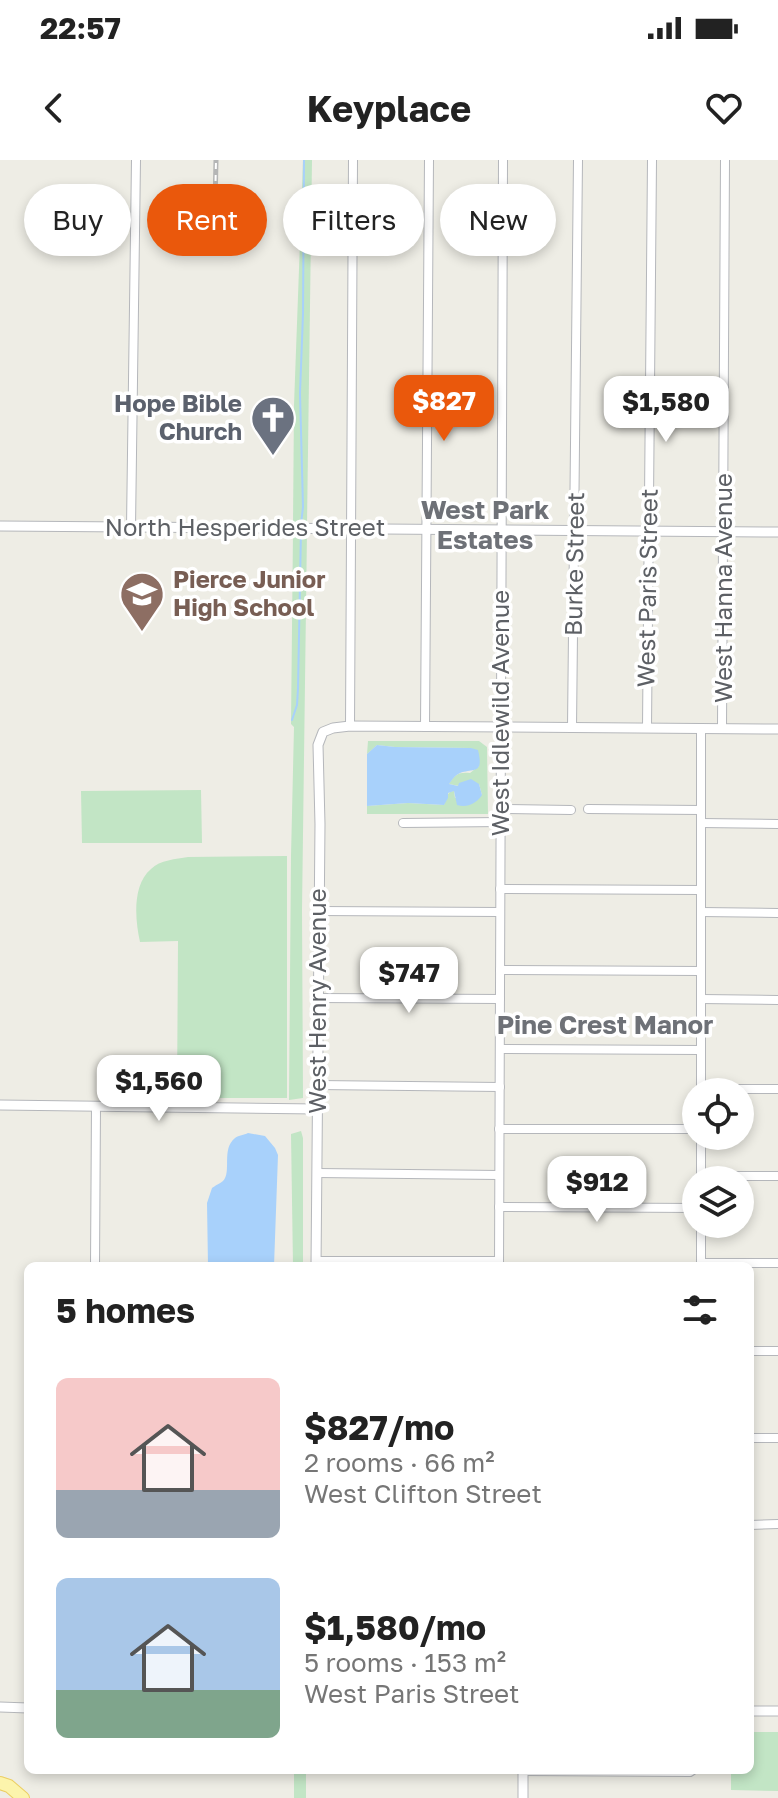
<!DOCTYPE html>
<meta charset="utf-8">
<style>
body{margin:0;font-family:"Golos Text",sans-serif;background:#f2f2f2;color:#222;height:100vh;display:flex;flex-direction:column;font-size:30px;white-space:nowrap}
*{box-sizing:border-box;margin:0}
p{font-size:26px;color:#767676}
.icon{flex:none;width:44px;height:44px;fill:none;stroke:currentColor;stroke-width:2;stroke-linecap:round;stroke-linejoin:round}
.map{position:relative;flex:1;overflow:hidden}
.sheet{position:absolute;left:24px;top:1102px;width:730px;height:512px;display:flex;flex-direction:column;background:#fff;border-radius:12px;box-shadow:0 4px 12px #0003}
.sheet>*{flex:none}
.guide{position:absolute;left:24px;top:24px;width:730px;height:72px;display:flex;gap:16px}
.fabs{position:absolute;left:682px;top:918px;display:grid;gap:16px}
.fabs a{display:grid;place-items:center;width:72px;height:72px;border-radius:50%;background:#fff;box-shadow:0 4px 12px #0003;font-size:40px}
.price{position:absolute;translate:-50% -68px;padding:0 18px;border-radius:16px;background:#fff;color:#222;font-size:26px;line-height:52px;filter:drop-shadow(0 2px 4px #0008)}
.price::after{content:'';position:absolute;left:50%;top:48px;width:24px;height:18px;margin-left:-12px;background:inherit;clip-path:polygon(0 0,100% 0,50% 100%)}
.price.active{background:#ea580c;color:#fff}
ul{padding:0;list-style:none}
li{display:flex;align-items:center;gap:24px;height:200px;padding:0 32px}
li span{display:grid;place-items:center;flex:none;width:224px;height:160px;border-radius:12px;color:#555}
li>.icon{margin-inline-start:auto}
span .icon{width:96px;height:96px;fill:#fffc;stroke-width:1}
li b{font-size:34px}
h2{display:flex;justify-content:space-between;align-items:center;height:96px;padding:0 32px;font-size:34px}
.chip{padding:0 28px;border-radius:36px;background:#fff;box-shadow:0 4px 12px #0003;font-size:28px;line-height:72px}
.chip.active{background:#ea580c;color:#fff}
.status{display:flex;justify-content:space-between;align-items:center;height:56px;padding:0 40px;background:#fff;direction:ltr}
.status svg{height:22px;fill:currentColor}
header{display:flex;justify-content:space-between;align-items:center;height:104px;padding:0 32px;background:#fff;font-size:36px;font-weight:700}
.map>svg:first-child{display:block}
.green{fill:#c2e5c5}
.water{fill:#a8d1fb}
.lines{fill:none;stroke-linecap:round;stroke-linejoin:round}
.stream{stroke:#a8d1fb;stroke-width:2}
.minor-casing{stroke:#b5b7bb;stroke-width:10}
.tertiary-casing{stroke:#b5b7bb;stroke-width:11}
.primary-casing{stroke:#ecce61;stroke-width:14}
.minor{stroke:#fff;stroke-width:8}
.tertiary{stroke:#fff;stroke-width:9}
.primary{stroke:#fcf4ac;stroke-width:12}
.rail-casing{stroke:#b5b6b6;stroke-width:5}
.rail{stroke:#fff;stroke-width:2;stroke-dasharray:6;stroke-linecap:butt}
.labels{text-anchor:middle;stroke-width:7;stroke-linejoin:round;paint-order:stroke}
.worship-label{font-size:24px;font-weight:bold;fill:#5b616d;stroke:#fff;text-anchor:end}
.street-label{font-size:24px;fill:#5d6065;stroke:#fff}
.education-label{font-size:24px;font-weight:bold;fill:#785e54;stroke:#fff;text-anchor:start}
.neighbourhood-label{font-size:26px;font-weight:bold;fill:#6e7177;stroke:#fff}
</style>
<div class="status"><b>22:57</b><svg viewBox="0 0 49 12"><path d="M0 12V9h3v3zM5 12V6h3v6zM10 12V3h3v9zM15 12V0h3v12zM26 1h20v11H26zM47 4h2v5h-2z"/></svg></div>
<header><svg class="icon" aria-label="back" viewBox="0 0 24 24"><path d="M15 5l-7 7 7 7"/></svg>Keyplace<svg class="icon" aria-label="heart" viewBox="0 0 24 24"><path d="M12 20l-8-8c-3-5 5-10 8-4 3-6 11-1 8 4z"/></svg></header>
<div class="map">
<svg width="778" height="1638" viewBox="0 0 778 1638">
<rect width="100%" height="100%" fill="#eeede5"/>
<g class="green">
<path d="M303,0h9l-5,364h-14l1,-119z"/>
<path d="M293,371h14l-5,379 1,188 -14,2 2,-244 3,-129 -3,-3z"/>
<path d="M368,581h111l8,6 1,67h-121v-8l41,-3 36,2c2,-6 3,-14 10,-14l1,7 27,-3 -3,-11 -20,2 -10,-2c6,-10 10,-12 21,-11l9,-7 -8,-18 -76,-1 -18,-2 -10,9z"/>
<path d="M201,630l1,53h-120l-1,-52z"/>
<path d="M287,696v242h-110l1,-157 -38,1c-5,-22 -8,-57 11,-73 9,-9 25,-10 37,-12z"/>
<path d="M301,971l2,7v128h-10l-2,-132z"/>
<path d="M750,1572h28v59l-47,-1v-20h19z"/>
<rect x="294" y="1610" width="12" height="28"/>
</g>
<g class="water">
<path d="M377,585l18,2 76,1 7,2c6,25 -4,18 -18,23 -5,2 -8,7 -11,11l9,2 1,-3 12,-4 8,5 3,11c-6,9 -15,13 -25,10l-3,-14 -6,2v5l-4,7 -36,-2 -41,3v-52z"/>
<path d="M248,973l17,3 10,12 3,7 -4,111h-66l-1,-63 5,-15c1,-1 10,-6 11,-7 9,-9 -2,-32 12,-43 4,-3 9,-3 13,-5z"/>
</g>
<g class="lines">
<g class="stream">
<path d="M301,364l2,-17 -3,-114 3,-79 1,-154"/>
<path d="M292,560l5,-15 1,-16 3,-159"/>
</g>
<g class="minor-casing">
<g id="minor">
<path d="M131,367l5,-367"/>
<path d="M350,566l3,-566"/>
<path d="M425,567l4,-567"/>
<path d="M572,568l6,-568"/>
<path d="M647,568l5,-568"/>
<path d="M722,569l3,-569"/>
<path d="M501,649l70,1"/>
<path d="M588,649l113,1"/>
<path d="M403,663l98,-1"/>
<path d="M701,663l77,1"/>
<path d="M500,729l201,1"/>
<path d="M318,751l182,1"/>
<path d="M701,752l77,1"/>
<path d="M500,810l201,1"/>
<path d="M318,838l182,1"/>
<path d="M701,839l77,1"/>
<path d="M500,889l201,1"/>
<path d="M318,925l182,2"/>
<path d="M701,929h77"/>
<path d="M701,932v-363"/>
<path d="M499,969h197"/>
<path d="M317,1013l182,2"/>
<path d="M701,1016h77"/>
<path d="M701,1019v-43"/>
<path d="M499,1047l197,1"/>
<path d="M701,1064v41"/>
<path d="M316,1101h183"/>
<path d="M701,1103h77"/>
<path d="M95,1106l1,-160"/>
<path d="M499,1106l4,-1106"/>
<path d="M750,1191h28"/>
<path d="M750,1278h28"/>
<path d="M750,1365l28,-1"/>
<path d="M523,1611l167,1 3,-2"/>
</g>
</g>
<g class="tertiary-casing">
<g id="tertiary">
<path d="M0,366l778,6"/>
<path d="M0,945l318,4"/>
<path d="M316,1106l4,-442 -2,-79 5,-13 10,-4 17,-2 428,3"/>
<path d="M0,1547l28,1"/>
<path d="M750,1551h28"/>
<path d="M523,1610v28"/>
</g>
</g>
<g class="primary-casing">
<path id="primary" d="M0,1623l9,3 14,12"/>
</g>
<use href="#minor" class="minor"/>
<use href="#tertiary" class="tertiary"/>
<use href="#primary" class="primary"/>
<g class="rail-casing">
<path id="rail" d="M215,45l1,-45"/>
</g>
<use href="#rail" class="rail"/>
</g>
<defs>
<g id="church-pin" transform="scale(2.3)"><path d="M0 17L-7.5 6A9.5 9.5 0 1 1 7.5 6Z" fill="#6b7280" stroke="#fff"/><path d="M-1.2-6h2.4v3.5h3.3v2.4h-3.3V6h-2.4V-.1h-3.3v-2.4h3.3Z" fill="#fff"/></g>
<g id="school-pin" transform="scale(2.3)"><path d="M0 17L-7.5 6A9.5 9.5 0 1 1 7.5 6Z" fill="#8d6e63" stroke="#fff"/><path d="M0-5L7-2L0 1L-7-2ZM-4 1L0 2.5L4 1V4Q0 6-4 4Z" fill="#fff"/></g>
</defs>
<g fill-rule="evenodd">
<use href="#church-pin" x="273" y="258"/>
<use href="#school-pin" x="142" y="434"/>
</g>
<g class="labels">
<g class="worship-label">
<text x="242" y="252">Hope Bible<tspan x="242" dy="28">Church</tspan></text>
</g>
<g class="street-label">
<text x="245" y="376">North Hesperides Street</text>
<text transform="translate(575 404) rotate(-89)" y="8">Burke Street</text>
<text transform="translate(648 428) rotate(-89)" y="8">West Paris Street</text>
<text transform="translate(724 428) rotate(-90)" y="8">West Hanna Avenue</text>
<text transform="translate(501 553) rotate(-90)" y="8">West Idlewild Avenue</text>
<text transform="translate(318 841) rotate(-90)" y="8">West Henry Avenue</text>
</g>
<g class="education-label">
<text x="173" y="428">Pierce Junior<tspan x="173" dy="28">High School</tspan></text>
</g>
<g class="neighbourhood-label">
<text x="485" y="359">West Park<tspan x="485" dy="30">Estates</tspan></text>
<text x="605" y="874">Pine Crest Manor</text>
</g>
</g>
</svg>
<div class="fabs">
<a><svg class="icon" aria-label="locate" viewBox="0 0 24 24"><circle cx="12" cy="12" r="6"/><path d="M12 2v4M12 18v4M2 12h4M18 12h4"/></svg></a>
<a><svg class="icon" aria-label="layers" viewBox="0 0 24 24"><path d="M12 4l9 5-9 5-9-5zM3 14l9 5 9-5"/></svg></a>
</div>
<b class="price active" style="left:444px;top:283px">$827</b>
<b class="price" style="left:666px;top:284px">$1,580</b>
<b class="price" style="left:409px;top:855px">$747</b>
<b class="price" style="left:159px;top:963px">$1,560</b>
<b class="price" style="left:597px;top:1064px">$912</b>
<div class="guide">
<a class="chip">Buy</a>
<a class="chip active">Rent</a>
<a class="chip">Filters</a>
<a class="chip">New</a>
</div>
<section class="sheet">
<h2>5 homes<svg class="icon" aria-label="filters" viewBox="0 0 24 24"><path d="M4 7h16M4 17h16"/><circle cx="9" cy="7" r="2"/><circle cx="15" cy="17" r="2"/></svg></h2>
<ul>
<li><span style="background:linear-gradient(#f6c9c9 70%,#9aa5b1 0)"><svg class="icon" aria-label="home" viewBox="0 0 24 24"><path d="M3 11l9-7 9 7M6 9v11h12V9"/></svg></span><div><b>$827/mo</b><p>2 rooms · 66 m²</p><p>West Clifton Street</p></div></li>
<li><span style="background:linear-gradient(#a9c7e8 70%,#7fa58c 0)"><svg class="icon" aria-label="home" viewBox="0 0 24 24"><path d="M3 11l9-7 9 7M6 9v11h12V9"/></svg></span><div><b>$1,580/mo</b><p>5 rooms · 153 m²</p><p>West Paris Street</p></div></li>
</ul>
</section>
</div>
